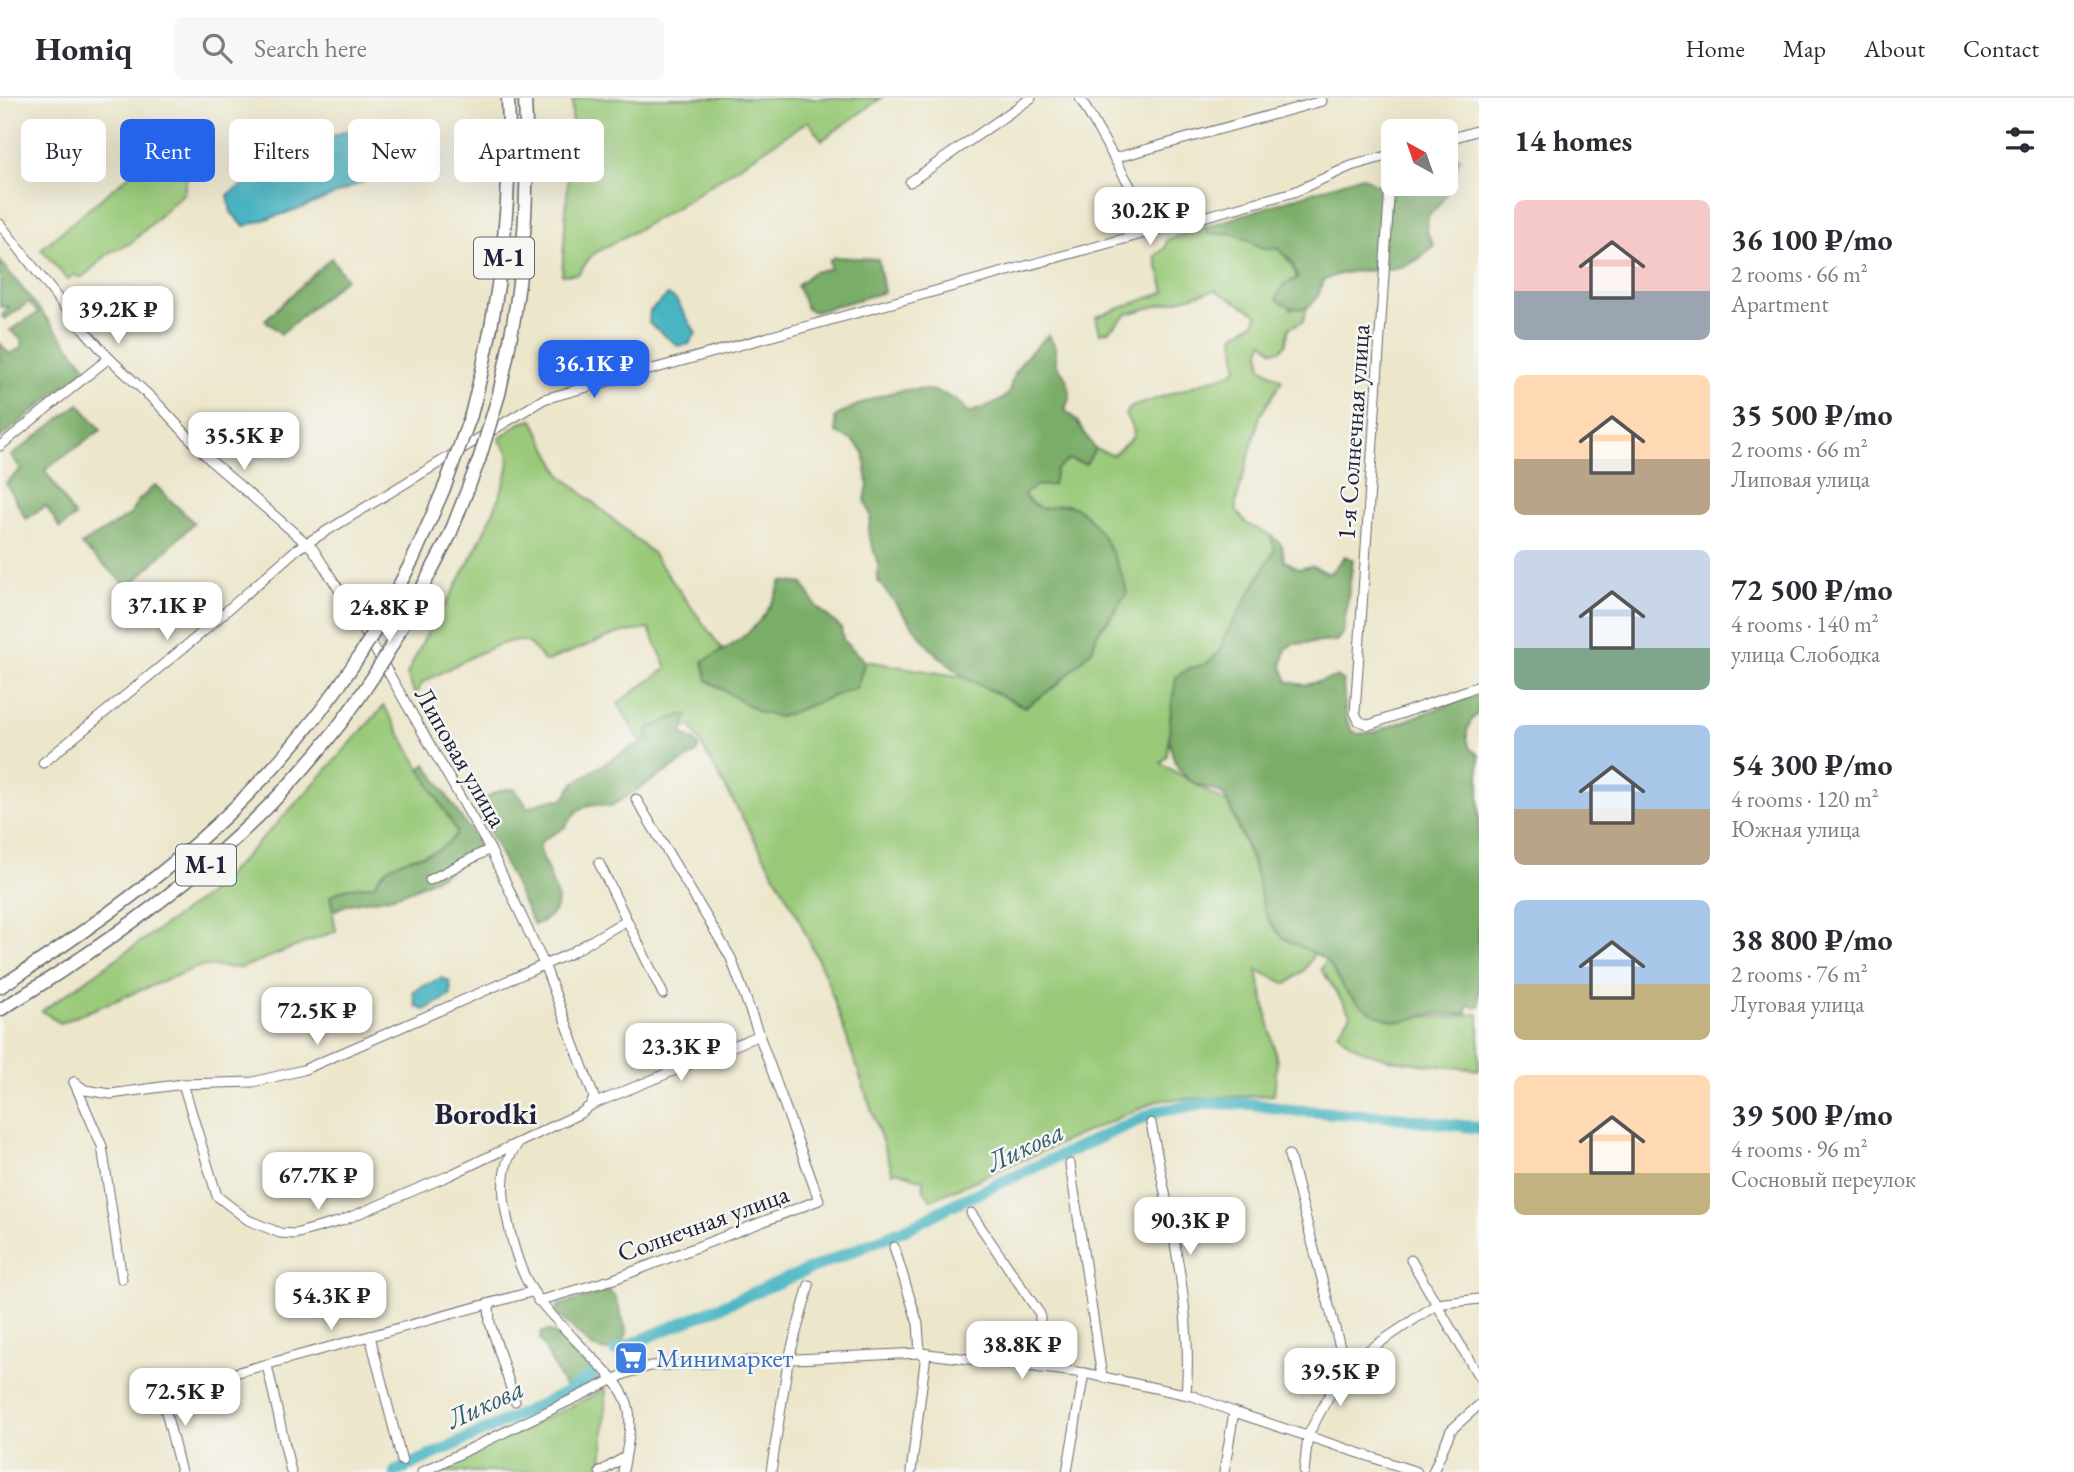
<!DOCTYPE html>
<meta charset="utf-8">
<style>
body{margin:0;font-family:"EB Garamond",serif;background:#f7f7f7;color:#2b2b33;height:100vh;display:flex;flex-direction:column;font-size:26px;white-space:nowrap}
*{box-sizing:border-box;margin:0}
p{font-size:23px;color:#7c7c81}
.icon{flex:none;width:38px;height:38px;fill:none;stroke:currentColor;stroke-width:2;stroke-linecap:round;stroke-linejoin:round}
.map{position:relative;flex:1;overflow:hidden}
.details{display:flex;flex-direction:column;background:#fff;width:595px}
.details>*{flex:none}
.banner{position:absolute;left:21px;top:21px;width:665px;height:63px;display:flex;gap:14px}
.needle{width:46px;rotate:320deg}
.controls{position:absolute;left:1381px;top:21px;display:grid;gap:14px}
.controls a{display:grid;place-items:center;width:77px;height:77px;border-radius:10px;background:#fff;box-shadow:0 7px 28px #0002;font-size:35px}
.price{position:absolute;translate:-50% -60px;padding:0 16px;border-radius:14px;background:#fff;color:#222;font-size:23px;line-height:46px;filter:drop-shadow(0 2px 4px #0008)}
.price::after{content:'';position:absolute;left:50%;top:42px;width:21px;height:16px;margin-left:-10px;background:inherit;clip-path:polygon(0 0,100% 0,50% 100%)}
.price.selected{background:#2563eb;color:#fff}
ul{padding:0;list-style:none}
li{display:flex;align-items:center;gap:21px;height:175px;padding:0 35px}
li span{display:grid;place-items:center;flex:none;width:196px;height:140px;border-radius:10px;color:#555}
li>.icon{margin-inline-start:auto}
span .icon{width:84px;height:84px;fill:#fffc;stroke-width:1}
li b{font-size:30px}
h2{display:flex;justify-content:space-between;align-items:center;height:84px;padding:0 35px;font-size:30px}
.pill{padding:0 24px;border-radius:10px;background:#fff;box-shadow:0 7px 28px #0002;font-size:24px;line-height:63px}
.pill.selected{background:#2563eb;color:#fff}
header{display:flex;align-items:center;gap:42px;box-sizing:border-box;height:98px;padding:0 35px;background:#fff;border-bottom:2px solid #e1e1e2}
header strong{font-size:33px}
nav{display:flex;gap:38px;margin-inline-start:auto;font-size:24px}
.search{width:490px;height:63px;background:#f7f7f7;display:flex;align-items:center;gap:18px;box-sizing:border-box;padding:0 24px;border-radius:10px;color:#7c7c81;font-size:26px}
main{display:flex;flex:1;min-height:0}
.map>svg:first-child{display:block}
.green{fill:#99c978;stroke:#5e765a;stroke-width:2}
.forest{fill:#7aad68;stroke:#4e6852;stroke-width:2}
.water{fill:#48b5c3;stroke:#356c7f;stroke-width:2}
.lines{fill:none;stroke-linecap:round;stroke-linejoin:round}
.river{stroke:#48b5c3;stroke-width:12}
.minor-casing{stroke:#69676d;stroke-width:11}
.highway-casing{stroke:#69676d;stroke-width:15}
.minor{stroke:#fff;stroke-width:9}
.highway{stroke:#fff;stroke-width:12}
.highway-bridge-casing{stroke:#69676d;stroke-width:15;stroke-linecap:butt}
.highway-bridge{stroke:#fff;stroke-width:12}
.labels{text-anchor:middle;stroke-width:5;stroke-linejoin:round;paint-order:stroke}
.shield{fill:#f6f6f2;stroke:#626272;stroke-width:2}
.shield-label{font-size:24px;font-weight:bold;fill:#22223b}
.street-label{font-size:26px;fill:#22223b;stroke:#f6f6f2}
.shop-label{font-size:26px;fill:#366cbe;stroke:#f6f6f2;text-anchor:start}
.water-label{font-size:28px;font-style:italic;fill:#315d71;stroke:#f6f6f2}
.quarter-label{font-size:30px;font-weight:bold;fill:#22223b;stroke:#f6f6f2}
</style>
<header>
<strong>Homiq</strong>
<div class="search"><svg class="icon" aria-label="search" viewBox="0 0 24 24"><circle cx="10" cy="10" r="6"/><path d="M15 15l6 6"/></svg>Search here</div>
<nav><a>Home</a><a>Map</a><a>About</a><a>Contact</a></nav>
</header>
<main>
<div class="map">
<svg width="1479" height="1374" viewBox="0 0 1479 1374">
<rect width="100%" height="100%" fill="#f6f6f2"/>
<filter id="ink" filterUnits="userSpaceOnUse"><feTurbulence type="fractalNoise" baseFrequency=".0143" numOctaves="2"/><feDisplacementMap in="SourceGraphic" scale="14" xChannelSelector="R" yChannelSelector="G"/><feConvolveMatrix kernelMatrix="1 2 1 2 8 2 1 2 1" color-interpolation-filters="sRGB"/></filter>
<filter id="wash" filterUnits="userSpaceOnUse"><feTurbulence type="fractalNoise" baseFrequency=".00686" numOctaves="4" result="noise"/><feDisplacementMap in="SourceGraphic" scale="28" xChannelSelector="R" yChannelSelector="G"/><feGaussianBlur stdDeviation="1.57" result="paint"/><feColorMatrix in="noise" values="0 0 0 0 0 0 0 0 0 0 0 0 0 0 0 0 0 1.4 0 .05"/><feComposite in="paint" operator="in"/></filter>
<g filter="url(#wash)">
<rect width="100%" height="100%" fill="#ece6cb"/>
<g class="green">
<path d="M573,0h308l-59,42 -14,-19 -134,88 -82,46 -14,19 -16,1z"/>
<path d="M152,58h15l13,7 7,13 -3,17 -53,50 -21,9 -26,24 -5,2 -5,-4 -6,6 -27,-31z"/>
<path d="M1206,129l2,7 25,-1 30,15 16,1c22,24 19,30 11,60l17,-1 -4,13 -14,7 -3,15 -5,7 -8,1 -10,-9 -3,8 1,17 21,13 -22,36 -24,86v8l11,14 23,11 5,15 -50,86 -5,16 -14,12 -16,4 -20,60 -3,27 -6,8 67,41 51,124 35,26 -9,15 -18,15 -30,-14 20,91 -3,34 -115,5 -228,100 -7,-10 -1,-10 -26,-9 -4,2 -67,-196 -30,-64 -105,-187 -51,15 -22,-38 49,-35 -18,-39 -30,4 -74,29c-6,-8 -13,-19 -23,-21 -22,-4 -77,31 -99,41l-8,13 -8,-21 32,-65 6,-3c15,-27 71,-125 63,-153 -1,-5 -7,-10 -9,-14l21,-16 13,-3 28,55 90,77 71,97 -9,8 -6,23 51,31 22,6 77,-30 8,-26 98,16 62,30 32,-22 35,-35 5,-16 21,-25c-8,-25 -23,-102 -52,-104 -5,0 -10,4 -15,4 -12,2 -21,-7 -28,-14l46,-36 16,5 10,-15 18,6 19,-17 2,-7 -8,-15 3,-8 105,-36 3,-6 -3,-31 21,-13 2,-8 -42,-24 -88,24 -19,17 -8,2 -4,-16 69,-25 -10,-36 10,-8 2,-8z"/>
<path d="M384,608l73,126c-24,37 -61,13 -83,53l-30,4 -14,7 6,35 -95,37 -41,-2 -140,57 -18,-12 168,-118 93,-97z"/>
<path d="M1326,862l78,61c20,-7 26,-4 46,-4 10,0 18,-4 29,-3v56c-39,-6 -116,-4 -141,-38l13,-17 -30,-46z"/>
<path d="M606,1291l-4,83h-167z"/>
</g>
<g class="forest">
<path d="M1446,52l13,8c-6,24 -12,42 -31,58l-1,16 7,13c-35,41 -72,14 -111,36 -7,29 -22,35 -47,18l7,-14 15,-7 -6,-16 -13,-13 -16,-1 -30,-15 -25,1 -2,-7 156,-51 15,9 16,-6v5h53z"/>
<path d="M834,159l44,2 6,33 -69,20 -8,-3 -10,-23 16,-14 17,-3 -1,-8z"/>
<path d="M331,160l15,20 -65,56 -16,-14z"/>
<path d="M0,163l87,107 -87,70v-95l9,11 13,-6 -1,-9 -11,-9 28,-17 -9,-11 -24,17 -3,-3 7,-10 -9,1z"/>
<path d="M1048,237l8,13v16l10,13 4,18 -5,15 12,11 18,28 -9,15 -17,-5 -13,11 -3,15 -17,1 -13,9c24,24 22,8 44,10 28,4 56,64 60,88l-30,41 -5,16 -35,35 -32,22 -62,-30 -33,-29 -52,-67v-17l-10,-32 3,-16 -6,-16 3,-16 -4,-32 -12,-12 -16,-7 -1,-16c41,-24 99,-46 134,-4l31,-12 9,-8 5,-19 11,-16z"/>
<path d="M79,306l22,26 -56,40 30,47 -15,11 -14,-22 -20,13 -20,-36 15,-14 -10,-13z"/>
<path d="M155,387l39,38 -65,64 -48,-42 50,-31 6,-12z"/>
<path d="M1270,437l12,10 2,16 15,7 15,-2 15,8 16,-18 8,4 -10,74 -7,7 -43,3 -7,5 -4,17 6,16 17,3 32,-8 6,5 2,33 6,15 7,4 17,-2 104,-39v20c-12,8 -16,24 -8,37l8,4v253l-11,-2 -1,8c-14,3 -23,0 -37,1 -9,1 -17,5 -25,7 -21,2 -48,-16 -60,-31 -7,-9 -12,-25 -21,-31 -24,-16 -42,-12 -57,-43 -8,-18 -8,-38 -15,-56 -8,-20 -15,-40 -25,-59 -8,-14 -19,-11 -31,-17 -39,-21 -25,-71 -20,-107l14,-9 16,-4 14,-12 5,-16 50,-86z"/>
<path d="M781,483l22,3 13,22 25,22 2,12 22,21 -8,26 -77,30 -21,-5 -52,-32 -4,-19c36,-17 66,-40 78,-80z"/>
<path d="M681,617h7l-6,19 13,7 4,6 -4,7 -84,52 -19,-2 -14,6 -14,18 -21,12 -4,7 19,52c0,13 -12,22 -24,26l-56,-117c10,-13 20,-20 37,-19l13,19 20,-8 15,-1 12,-17 55,-34 23,-8 -7,-4 2,-8z"/>
<path d="M426,666l52,79v6c-11,15 -66,43 -85,47 -21,6 -39,4 -58,14l-5,-14 14,-7 30,-4c22,-40 59,-16 83,-53l-37,-63z"/>
<path d="M609,1193l6,5 12,37 -6,13 -15,5 -14,-4 -37,-35 4,-7z"/>
<path d="M551,1233l37,33 11,18 -62,28 -5,-3 2,-3 31,-16 -25,-49 1,-7z"/>
</g>
<g class="water">
<path d="M348,32l16,52 -62,26 -58,18 -13,-14 -3,-17c12,-11 26,-14 37,-23 26,-20 53,-30 83,-42z"/>
<path d="M668,197l8,5 20,33 -7,11 -11,2 -29,-23 1,-12z"/>
<path d="M441,880l9,4 1,13 -27,15 -8,-4 -3,-15z"/>
</g>
<g class="lines">
<g class="river">
<path d="M615,1253l295,-124 44,-23 204,-93 52,-8 42,1 38,6 104,7 85,11"/>
<path d="M395,1374l173,-80 25,-18"/>
</g>
</g>
</g>
<g filter="url(#ink)">
<g class="lines">
<g class="minor-casing">
<g id="minor">
<path d="M1080,0l75,132"/>
<path d="M1446,42l33,-10"/>
<path d="M1392,56l-37,559 4,8 10,4 110,-39"/>
<path d="M1115,60l207,-57"/>
<path d="M910,84l121,-84"/>
<path d="M0,126l69,89 40,45 50,47 53,57 101,87 41,64 136,236 54,115 50,133 -3,8 -10,8 -133,63 -107,45 -46,13 -15,-1 -32,-13 -31,-24 -34,-112"/>
<path d="M0,348l109,-88"/>
<path d="M43,665l155,-127 99,-87 247,-150 750,-207 57,-26 42,-12"/>
<path d="M599,765l64,131"/>
<path d="M430,782l60,-31"/>
<path d="M74,984l11,8 26,4 72,-10 70,-2 50,-12 266,-116 56,-33"/>
<path d="M74,984l28,64 20,133"/>
<path d="M591,1007l169,-70"/>
<path d="M1151,1025c16,86 43,184 35,271"/>
<path d="M517,1047c-16,19 -15,44 -11,67 14,76 30,87 81,140 15,16 33,30 40,51 7,20 -1,48 -4,69"/>
<path d="M1289,1057l56,211"/>
<path d="M1070,1066l32,213"/>
<path d="M971,1115l69,101v54"/>
<path d="M894,1149l24,77 2,29"/>
<path d="M1411,1162l68,117"/>
<path d="M538,1203l76,-22 205,-79 -88,-242 -95,-159"/>
<path d="M489,1207l1,18 25,78"/>
<path d="M370,1238l32,125"/>
<path d="M267,1267l24,107"/>
<path d="M161,1294l20,80"/>
<path d="M140,1301l391,-107"/>
<path d="M422,1374l203,-98 25,-8 270,-13 164,20 109,23 41,16 183,60"/>
<path d="M600,1374l25,-15"/>
<path d="M771,1374l17,-110 21,-77"/>
<path d="M911,1374l15,-118"/>
<path d="M1067,1374l17,-99"/>
<path d="M1224,1374l10,-60"/>
<path d="M1304,1374l4,-37 37,-69 92,-62 42,-5"/>
<path d="M1433,1374l18,-42 28,-25"/>
</g>
</g>
<g class="highway-casing">
<g id="highway">
<path d="M499,296c24,-103 31,-190 26,-296"/>
<path d="M471,317c28,-105 42,-208 37,-317"/>
<path d="M379,526l34,-65 32,-73"/>
<path d="M391,549l58,-110 30,-77"/>
<path d="M0,889c143,-91 267,-188 360,-332"/>
<path d="M0,912c144,-88 280,-189 373,-333"/>
</g>
</g>
<use href="#minor" class="minor"/>
<use href="#highway" class="highway"/>
<g class="highway-bridge-casing">
<g id="highway-bridge">
<path d="M479,362l20,-66"/>
<path d="M445,388l26,-71"/>
<path d="M360,557l19,-31"/>
<path d="M373,579l18,-30"/>
</g>
</g>
<use href="#highway-bridge" class="highway-bridge"/>
</g>
</g>
<defs>
<g id="supermarket-square" transform="scale(1.75)"><rect x="-9" y="-9" width="18" height="18" rx="4" fill="#3f7fe0" stroke="#f6f6f2"/><path d="M-6-5.5h2.5l.6 2H6L4.5 2H-2.5L-4.4-4H-6ZM-1.5 3.2a1.3 1.3 0 1 0 .1 0ZM3 3.2a1.3 1.3 0 1 0 .1 0Z" fill="#fff"/></g>
</defs>
<g fill-rule="evenodd">
<use href="#supermarket-square" x="631" y="1260"/>
</g>
<g class="labels">
<g class="shield">
<rect x="474" y="139.5" width="60" height="41" rx="5"/>
<rect x="176" y="746.5" width="60" height="41" rx="5"/>
</g>
<g class="shield-label">
<text x="504" y="168">М-1</text>
<text x="206" y="775">М-1</text>
</g>
<g class="street-label">
<text transform="translate(1353 334) rotate(-86)" y="9">1-я Солнечная улица</text>
<text transform="translate(461 659) rotate(60)" y="9">Липовая улица</text>
<text transform="translate(703 1125) rotate(-20)" y="9">Солнечная улица</text>
</g>
<g class="shop-label">
<text x="656" y="1269">Минимаркет</text>
</g>
<g class="water-label">
<text transform="translate(1025 1048) rotate(-25)" y="10">Ликова</text>
<text transform="translate(485 1305) rotate(-25)" y="10">Ликова</text>
</g>
<g class="quarter-label">
<text x="486" y="1026">Borodki</text>
</g>
</g>
</svg>
<div class="controls">
<a><svg class="needle" viewBox="-14 -14 28 28"><path d="M0-13l5 13h-10z" fill="#e53935"/><path d="M0 13l5-13h-10z" fill="#7c7c81"/></svg></a>
</div>
<b class="price" style="left:1150px;top:149px">30.2K ₽</b>
<b class="price" style="left:118px;top:248px">39.2K ₽</b>
<b class="price selected" style="left:594px;top:302px">36.1K ₽</b>
<b class="price" style="left:244px;top:374px">35.5K ₽</b>
<b class="price" style="left:167px;top:544px">37.1K ₽</b>
<b class="price" style="left:389px;top:546px">24.8K ₽</b>
<b class="price" style="left:317px;top:949px">72.5K ₽</b>
<b class="price" style="left:681px;top:985px">23.3K ₽</b>
<b class="price" style="left:318px;top:1114px">67.7K ₽</b>
<b class="price" style="left:1190px;top:1159px">90.3K ₽</b>
<b class="price" style="left:331px;top:1234px">54.3K ₽</b>
<b class="price" style="left:1022px;top:1283px">38.8K ₽</b>
<b class="price" style="left:1340px;top:1310px">39.5K ₽</b>
<b class="price" style="left:185px;top:1330px">72.5K ₽</b>
<div class="banner">
<a class="pill">Buy</a>
<a class="pill selected">Rent</a>
<a class="pill">Filters</a>
<a class="pill">New</a>
<a class="pill">Apartment</a>
</div>
</div>
<section class="details">
<h2>14 homes<svg class="icon" aria-label="filters" viewBox="0 0 24 24"><path d="M4 7h16M4 17h16"/><circle cx="9" cy="7" r="2"/><circle cx="15" cy="17" r="2"/></svg></h2>
<ul>
<li><span style="background:linear-gradient(#f6c9c9 65%,#9aa5b1 0)"><svg class="icon" aria-label="home" viewBox="0 0 24 24"><path d="M3 11l9-7 9 7M6 9v11h12V9"/></svg></span><div><b>36 100 ₽/mo</b><p>2 rooms · 66 m²</p><p>Apartment</p></div></li>
<li><span style="background:linear-gradient(#ffd9b3 60%,#b9a48a 0)"><svg class="icon" aria-label="home" viewBox="0 0 24 24"><path d="M3 11l9-7 9 7M6 9v11h12V9"/></svg></span><div><b>35 500 ₽/mo</b><p>2 rooms · 66 m²</p><p>Липовая улица</p></div></li>
<li><span style="background:linear-gradient(#c9d6e8 70%,#7fa58c 0)"><svg class="icon" aria-label="home" viewBox="0 0 24 24"><path d="M3 11l9-7 9 7M6 9v11h12V9"/></svg></span><div><b>72 500 ₽/mo</b><p>4 rooms · 140 m²</p><p>улица Слободка</p></div></li>
<li><span style="background:linear-gradient(#a9c7e8 60%,#b9a48a 0)"><svg class="icon" aria-label="home" viewBox="0 0 24 24"><path d="M3 11l9-7 9 7M6 9v11h12V9"/></svg></span><div><b>54 300 ₽/mo</b><p>4 rooms · 120 m²</p><p>Южная улица</p></div></li>
<li><span style="background:linear-gradient(#a9c7e8 60%,#c2b280 0)"><svg class="icon" aria-label="home" viewBox="0 0 24 24"><path d="M3 11l9-7 9 7M6 9v11h12V9"/></svg></span><div><b>38 800 ₽/mo</b><p>2 rooms · 76 m²</p><p>Луговая улица</p></div></li>
<li><span style="background:linear-gradient(#ffd9b3 70%,#c2b280 0)"><svg class="icon" aria-label="home" viewBox="0 0 24 24"><path d="M3 11l9-7 9 7M6 9v11h12V9"/></svg></span><div><b>39 500 ₽/mo</b><p>4 rooms · 96 m²</p><p>Сосновый переулок</p></div></li>
</ul>
</section>
</main>
